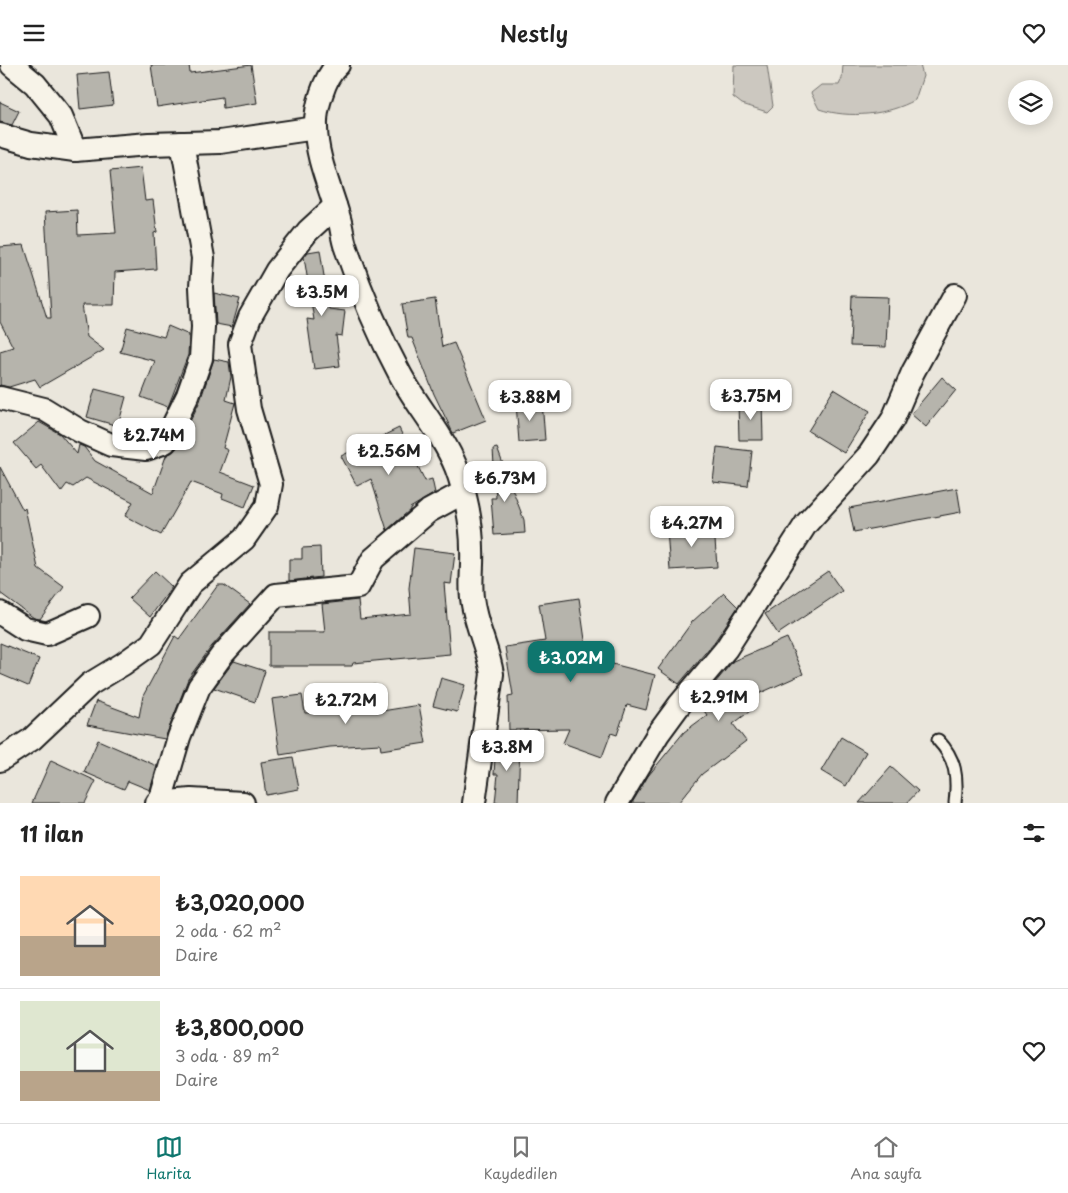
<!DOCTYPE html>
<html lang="tr">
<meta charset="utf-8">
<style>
body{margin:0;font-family:"Playpen Sans",sans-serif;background:#f2f2f2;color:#222;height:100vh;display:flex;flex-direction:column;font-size:19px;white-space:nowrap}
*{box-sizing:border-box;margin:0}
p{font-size:16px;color:#767676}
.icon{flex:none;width:28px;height:28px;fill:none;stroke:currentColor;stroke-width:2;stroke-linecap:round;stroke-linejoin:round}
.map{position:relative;height:738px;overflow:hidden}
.panel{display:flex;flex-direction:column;background:#fff;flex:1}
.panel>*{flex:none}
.controls{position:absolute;left:1008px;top:15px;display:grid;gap:10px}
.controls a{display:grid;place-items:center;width:45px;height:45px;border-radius:50%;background:#fff;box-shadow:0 2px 12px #0003;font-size:25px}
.price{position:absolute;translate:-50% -42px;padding:0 11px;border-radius:10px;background:#fff;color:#222;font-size:16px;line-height:32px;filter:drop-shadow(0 1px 2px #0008)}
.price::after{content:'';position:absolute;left:50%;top:30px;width:15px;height:11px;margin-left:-8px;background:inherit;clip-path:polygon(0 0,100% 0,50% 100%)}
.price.current{background:#0f766e;color:#fff}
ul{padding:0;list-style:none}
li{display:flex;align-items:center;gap:15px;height:125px;padding:0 20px}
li+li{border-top:1px solid #e0e0e0}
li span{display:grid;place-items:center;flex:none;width:140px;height:100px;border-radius:0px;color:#555}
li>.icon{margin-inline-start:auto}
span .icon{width:60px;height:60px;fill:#fffc;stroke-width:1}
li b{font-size:21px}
h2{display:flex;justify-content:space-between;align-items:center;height:60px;padding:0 20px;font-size:21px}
header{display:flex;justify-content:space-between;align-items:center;height:65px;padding:0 20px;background:#fff;font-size:22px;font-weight:600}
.dock{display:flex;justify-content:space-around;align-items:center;height:70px;border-top:1px solid #e0e0e0;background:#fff;font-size:14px;color:#767676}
.dock a{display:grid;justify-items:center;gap:2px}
.dock .current{color:#0f766e}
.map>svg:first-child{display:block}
.green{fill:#ccc8c0;stroke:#74726e}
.building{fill:#b6b4ac;stroke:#1c1c1c}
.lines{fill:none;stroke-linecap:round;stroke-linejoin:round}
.service-casing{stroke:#1c1c1c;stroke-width:15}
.minor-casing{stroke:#1c1c1c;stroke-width:26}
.service{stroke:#f7f3e8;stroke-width:11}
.minor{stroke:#f7f3e8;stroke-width:22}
</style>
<header><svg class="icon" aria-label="menu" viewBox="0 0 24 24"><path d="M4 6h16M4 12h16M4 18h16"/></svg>Nestly<svg class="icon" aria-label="heart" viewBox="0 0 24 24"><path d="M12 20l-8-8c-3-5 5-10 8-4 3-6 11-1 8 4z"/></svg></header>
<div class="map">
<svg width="1068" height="738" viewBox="0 0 1068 738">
<rect width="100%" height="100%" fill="#eae6dc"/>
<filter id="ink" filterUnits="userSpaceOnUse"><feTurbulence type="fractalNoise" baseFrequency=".02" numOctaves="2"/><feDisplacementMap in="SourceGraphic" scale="10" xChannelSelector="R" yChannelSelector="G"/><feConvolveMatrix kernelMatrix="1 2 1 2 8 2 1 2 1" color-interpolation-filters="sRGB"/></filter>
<g filter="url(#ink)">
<g class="green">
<path d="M734,0h33l6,41 -6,6 -25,-8 -9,-7z"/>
<path d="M843,0h77l3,11 -8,24c-27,15 -66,19 -96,9l-8,-16 10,-8h18l3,-7z"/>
</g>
<g class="building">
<path d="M151,0h38l1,8 61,-8 6,38 -34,5 -1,-11 -65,10z"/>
<path d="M109,7l4,33 -33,4 -3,-34z"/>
<path d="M0,37l19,9 -7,14 -12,-3z"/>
<path d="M141,103l4,33 8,-1 4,32 -3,1 2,36 -41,3 -1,33h-32l5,32 17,13 -64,37 -5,-8 -26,8 -9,-2v-34l13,-4 -13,-25v-75l24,-2 23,73h4l-6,-106 32,-2 1,25 38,-2 -6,-62z"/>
<path d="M320,185l9,59 16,2 -3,25 -6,-1 4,31 -26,3 -7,-50 7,1 -10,-63 4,-5z"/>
<path d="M214,228l26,6 -8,28 -16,-3z"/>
<path d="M852,231l36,1 -2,50 -36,-1z"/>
<path d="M435,234l7,48 12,-4 32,77 -33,13 -19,-39 -22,-56h-4l-6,-34z"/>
<path d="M168,261l21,9 -1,20 -20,52 -27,-10 14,-36 -35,-9 7,-25 37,10z"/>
<path d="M214,294l15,3 2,15 -5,23 9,3 -12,45 5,2 -8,22 34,13 -9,22 -23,-9 1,-4 -32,-12 -30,53 -36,-19 8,-14 -47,-24 -13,9 -6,-3 -6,8 -20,-27 -5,4 -22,-26 25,-21 21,12 17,20 2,-9 5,2 11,14 58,32 13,-37 11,-8 23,-47z"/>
<path d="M942,312l14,13 -30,37 -15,-13z"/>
<path d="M95,324l31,8 -8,29 -31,-9z"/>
<path d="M834,324l36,22 -26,42 -36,-22z"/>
<path d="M542,336l3,39 -26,2 -3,-39z"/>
<path d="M762,336l1,39h-24l-1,-38z"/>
<path d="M399,363l10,21 -34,13 40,-2 10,21 7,-2 3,14 -25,15v2l-23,20 -16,-51 -14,7 -16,-30z"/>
<path d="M717,382l35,4 -4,35 -35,-4z"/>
<path d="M497,383l27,72 1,13 -31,2 -3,-37h5l-3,-49z"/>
<path d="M0,402l23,43 2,-2 13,60 26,19 -24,32 -6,-1 -34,-25z"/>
<path d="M957,423l4,24 -107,20 -5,-24z"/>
<path d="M714,461l3,41 -47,3 -3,-40z"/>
<path d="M320,482l1,30 -32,4v-22h13v-11z"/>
<path d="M414,483l41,5 -4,31 -7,-1 6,71 -97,9 -1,3h-83v-34h56l-3,-28 36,-4 2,19 51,-5 -2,-26z"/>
<path d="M155,506l17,16 -22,30 -21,-19z"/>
<path d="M828,506l14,20 -64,43 -13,-20z"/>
<path d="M218,520h6l26,19 -38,42 -24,33 -23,60 -78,-14 9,-24 43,16 4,-21 32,-60 4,3z"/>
<path d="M724,528l14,14 -23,34 -36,43 -21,-15 34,-47z"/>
<path d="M579,533l8,56 14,3v4l54,14 -9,35 -19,-5 -10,30 -6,-2 -9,24 -39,-14 6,-14 -60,1 -1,-34 5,-1 -8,-48 40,-6 -6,-37z"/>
<path d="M787,573l16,36 -56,25 7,9 -21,16 13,17 -44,33 -24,29h-46l16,-27 36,-44 23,-17 -5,-7 5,-4 -6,-4 32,-39z"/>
<path d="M0,578l39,16 -11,27 -28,-12z"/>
<path d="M234,596l31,10 -10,31 -41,-14z"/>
<path d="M441,613l24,7 -8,27 -24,-6z"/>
<path d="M375,620l1,27 43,-7 7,38 -45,7 -1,-6 -50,3 -50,8 -8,-56 30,-4 3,18 44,-3 -1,-21z"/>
<path d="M841,672l25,15 -20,34 -25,-15z"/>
<path d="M98,675l59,26 -7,24 -22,-9 -4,8 -40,-17z"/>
<path d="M496,678h24l-2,60h-23l3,-29h-4z"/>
<path d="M293,692l6,32 -33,6 -5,-33z"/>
<path d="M51,695l45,21 -11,22h-53z"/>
<path d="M891,702l27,24 -11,12h-48z"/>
</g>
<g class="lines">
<g class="service-casing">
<path id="service" d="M938,675c18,19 20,37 17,63"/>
</g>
<g class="minor-casing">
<g id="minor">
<path d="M12,0l23,19 26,32 14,34"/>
<path d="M338,0c-14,12 -23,45 -22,62 0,30 14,60 22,88 4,11 4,23 8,33 14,42 33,87 54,126 17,32 42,59 56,93 9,24 16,56 16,82 1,16 -2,33 0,49 3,27 16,50 20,76l-18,129"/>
<path d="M0,70l31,9 44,6 74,-6 71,-2 96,-14"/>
<path d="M0,333l44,11 36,22 31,14 35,4 19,-7 23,-47 13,-37 2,-31 -2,-40 2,-29 -21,-115"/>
<path d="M0,548l25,16 22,5 41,-18"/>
<path d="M0,695l32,-21 58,-55 33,-20 28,-20 39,-60 54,-45 23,-33 4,-22 -22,-75 -9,-65 10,-27 27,-47 31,-39 27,-25"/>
<path d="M160,737l19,-65 20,-50 23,-32 54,-60 82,-8 15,-28 56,-48 33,-18"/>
<path d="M157,738l34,-3 52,3"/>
<path d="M617,738l41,-69 22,-30 46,-55 80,-125 63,-69 24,-36 20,-47 42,-77"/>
</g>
</g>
<use href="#service" class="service"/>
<use href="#minor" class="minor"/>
</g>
</g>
</svg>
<div class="controls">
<a><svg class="icon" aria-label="layers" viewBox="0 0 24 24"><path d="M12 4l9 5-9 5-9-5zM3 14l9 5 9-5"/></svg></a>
</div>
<b class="price" style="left:322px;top:252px">₺3.5M</b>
<b class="price" style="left:751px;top:356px">₺3.75M</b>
<b class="price" style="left:530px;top:357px">₺3.88M</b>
<b class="price" style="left:154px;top:395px">₺2.74M</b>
<b class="price" style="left:389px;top:411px">₺2.56M</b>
<b class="price" style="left:505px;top:438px">₺6.73M</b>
<b class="price" style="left:692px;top:483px">₺4.27M</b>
<b class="price current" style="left:571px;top:618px">₺3.02M</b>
<b class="price" style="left:719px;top:657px">₺2.91M</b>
<b class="price" style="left:346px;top:660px">₺2.72M</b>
<b class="price" style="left:507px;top:707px">₺3.8M</b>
</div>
<section class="panel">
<h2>11 ilan<svg class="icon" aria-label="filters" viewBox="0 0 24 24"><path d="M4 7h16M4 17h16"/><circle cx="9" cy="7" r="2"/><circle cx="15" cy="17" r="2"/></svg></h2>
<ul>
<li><span style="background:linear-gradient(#ffd9b3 60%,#b9a48a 0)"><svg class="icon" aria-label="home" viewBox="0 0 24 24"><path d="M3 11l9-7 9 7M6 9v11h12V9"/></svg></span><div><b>₺3,020,000</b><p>2 oda · 62 m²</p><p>Daire</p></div><svg class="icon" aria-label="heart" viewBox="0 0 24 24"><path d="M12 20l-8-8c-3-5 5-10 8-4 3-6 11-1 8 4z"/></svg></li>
<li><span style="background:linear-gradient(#dfe7d0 70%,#b9a48a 0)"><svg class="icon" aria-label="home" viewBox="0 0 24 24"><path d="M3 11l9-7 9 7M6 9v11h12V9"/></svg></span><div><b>₺3,800,000</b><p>3 oda · 89 m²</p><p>Daire</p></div><svg class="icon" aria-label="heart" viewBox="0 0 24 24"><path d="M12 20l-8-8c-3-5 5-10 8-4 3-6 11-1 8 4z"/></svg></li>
</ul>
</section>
<nav class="dock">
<a class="current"><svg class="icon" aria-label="map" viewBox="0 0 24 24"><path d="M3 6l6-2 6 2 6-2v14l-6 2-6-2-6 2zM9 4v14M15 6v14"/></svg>Harita</a>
<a><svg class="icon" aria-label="saved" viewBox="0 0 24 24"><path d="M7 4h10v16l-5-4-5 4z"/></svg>Kaydedilen</a>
<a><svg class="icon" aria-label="home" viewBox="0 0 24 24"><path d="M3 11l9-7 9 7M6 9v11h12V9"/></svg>Ana sayfa</a>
</nav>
